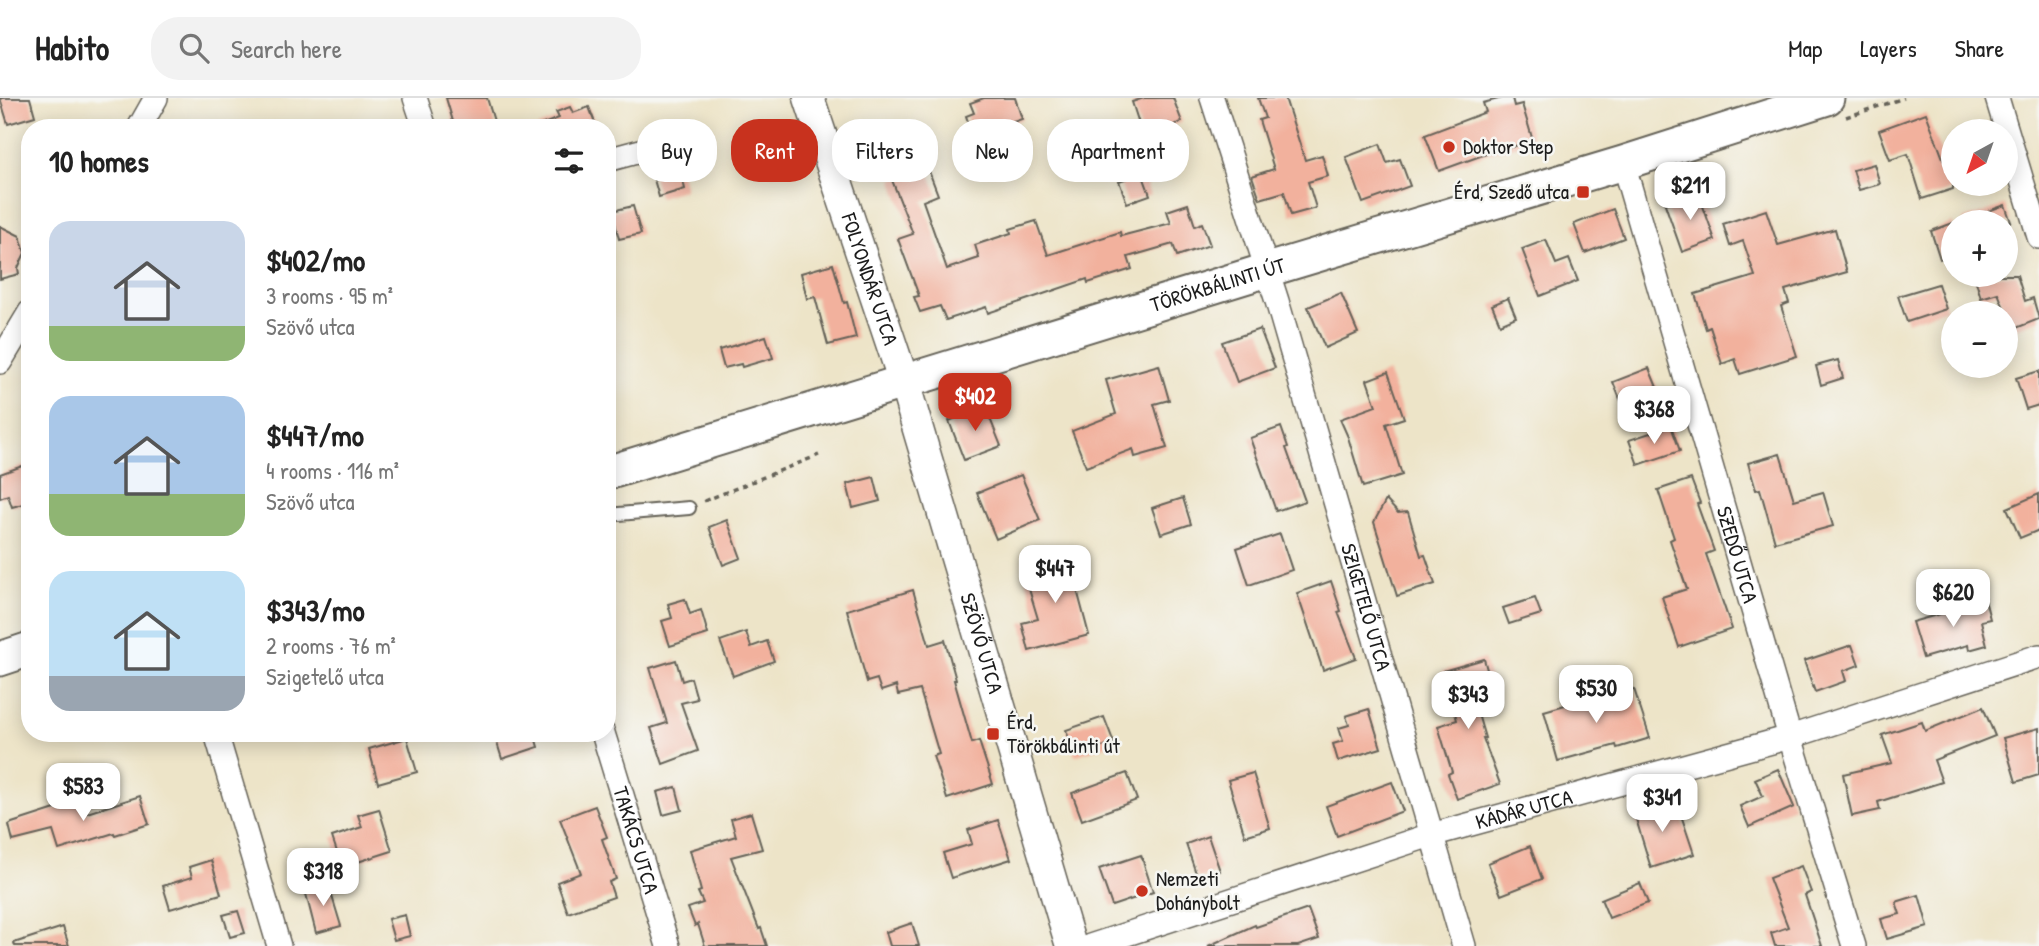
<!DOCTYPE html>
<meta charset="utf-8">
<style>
body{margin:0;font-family:"Patrick Hand",sans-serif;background:#f2f2f2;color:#222;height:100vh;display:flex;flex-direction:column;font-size:26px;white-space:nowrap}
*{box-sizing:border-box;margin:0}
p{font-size:23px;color:#767676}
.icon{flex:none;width:38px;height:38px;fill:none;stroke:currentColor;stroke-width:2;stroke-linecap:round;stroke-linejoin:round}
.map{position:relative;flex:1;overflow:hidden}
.sheet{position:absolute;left:21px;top:21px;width:595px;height:623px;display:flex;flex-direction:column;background:#fff;border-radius:28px;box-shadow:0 4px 18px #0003}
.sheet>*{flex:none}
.hud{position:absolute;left:637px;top:21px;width:665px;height:63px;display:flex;gap:14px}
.needle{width:46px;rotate:220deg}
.tools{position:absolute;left:1941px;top:21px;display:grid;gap:14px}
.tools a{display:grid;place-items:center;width:77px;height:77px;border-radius:50%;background:#fff;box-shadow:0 4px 18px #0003;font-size:35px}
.price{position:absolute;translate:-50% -60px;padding:0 16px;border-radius:14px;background:#fff;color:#222;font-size:23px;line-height:46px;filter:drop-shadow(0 2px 4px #0008)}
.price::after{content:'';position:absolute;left:50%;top:42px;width:21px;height:16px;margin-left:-10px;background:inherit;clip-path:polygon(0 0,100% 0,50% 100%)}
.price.current{background:#c8321e;color:#fff}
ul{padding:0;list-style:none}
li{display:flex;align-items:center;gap:21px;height:175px;padding:0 28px}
li span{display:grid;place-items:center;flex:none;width:196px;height:140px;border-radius:21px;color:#555}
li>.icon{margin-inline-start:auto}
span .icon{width:84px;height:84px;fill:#fffc;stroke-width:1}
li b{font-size:30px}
h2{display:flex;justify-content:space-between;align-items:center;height:84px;padding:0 28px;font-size:30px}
.tag{padding:0 24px;border-radius:28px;background:#fff;box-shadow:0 4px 18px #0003;font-size:24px;line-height:63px}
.tag.current{background:#c8321e;color:#fff}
header{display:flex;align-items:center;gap:42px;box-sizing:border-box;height:98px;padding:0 35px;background:#fff;border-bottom:2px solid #e0e0e0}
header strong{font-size:33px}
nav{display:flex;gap:38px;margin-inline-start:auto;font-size:24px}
.search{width:490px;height:63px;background:#f2f2f2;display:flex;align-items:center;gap:18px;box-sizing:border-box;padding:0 24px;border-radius:28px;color:#767676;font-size:26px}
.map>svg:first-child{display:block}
.building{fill:#f2b19d}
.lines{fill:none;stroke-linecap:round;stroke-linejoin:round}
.service-casing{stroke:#656258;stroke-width:16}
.minor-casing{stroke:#656258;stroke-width:26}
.tertiary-casing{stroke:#656258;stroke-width:33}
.secondary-casing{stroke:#656258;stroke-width:37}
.path{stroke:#656258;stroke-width:3.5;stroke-dasharray:5 5;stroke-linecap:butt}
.service{stroke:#fff;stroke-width:12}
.minor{stroke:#fff;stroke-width:23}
.tertiary{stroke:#fff;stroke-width:30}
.secondary{stroke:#fff;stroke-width:33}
.poi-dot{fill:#c8321e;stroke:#f6f6f2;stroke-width:2.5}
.labels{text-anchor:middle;stroke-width:5;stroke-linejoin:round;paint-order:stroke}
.poi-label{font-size:21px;fill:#1c1c1c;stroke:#f6f6f2;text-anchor:start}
.street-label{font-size:21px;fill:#1c1c1c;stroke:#f6f6f2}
</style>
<header>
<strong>Habito</strong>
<div class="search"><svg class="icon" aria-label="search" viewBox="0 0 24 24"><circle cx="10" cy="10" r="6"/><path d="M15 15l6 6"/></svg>Search here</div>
<nav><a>Map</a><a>Layers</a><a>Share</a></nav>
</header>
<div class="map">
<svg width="2039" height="848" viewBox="0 0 2039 848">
<rect width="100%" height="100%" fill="#f6f6f2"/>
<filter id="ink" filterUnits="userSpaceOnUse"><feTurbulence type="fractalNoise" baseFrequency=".0143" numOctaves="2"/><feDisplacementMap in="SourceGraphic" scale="14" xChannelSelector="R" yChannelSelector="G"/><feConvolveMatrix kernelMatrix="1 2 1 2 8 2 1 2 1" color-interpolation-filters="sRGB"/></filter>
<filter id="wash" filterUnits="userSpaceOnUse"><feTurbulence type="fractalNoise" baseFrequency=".00686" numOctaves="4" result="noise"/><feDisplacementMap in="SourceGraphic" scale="28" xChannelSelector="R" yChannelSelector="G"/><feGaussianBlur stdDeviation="1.57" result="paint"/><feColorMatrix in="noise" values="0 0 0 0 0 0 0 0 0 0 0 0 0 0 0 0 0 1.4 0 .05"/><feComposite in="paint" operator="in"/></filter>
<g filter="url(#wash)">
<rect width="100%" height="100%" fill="#ede4c8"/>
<g id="blocks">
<g class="building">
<path d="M0,0h30l5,18 -27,8z"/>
<path d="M446,0h41l9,30h-41z"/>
<path d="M984,0h31l7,21 -49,17 -7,-20 8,-3 -4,-10z"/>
<path d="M1144,0h29l9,24 -39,14 -11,-34z"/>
<path d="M1258,0h27l20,62 17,-5 6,21 -20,6 8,26 -25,7 -7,-23 -24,7 -8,-23 22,-7 -15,-49 6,-2z"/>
<path d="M1502,0h10l2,8 8,-2 11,37 -36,10v-1l-58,21 -14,-36 61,-23 -3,-9z"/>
<path d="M570,9l3,6 16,-6 8,21h-59v-2l21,-8 -3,-6z"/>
<path d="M1926,15l21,56 6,-2v22l-31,10 -14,-45 -18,6 -11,-30z"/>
<path d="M790,33l11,34 -30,10 -11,-35z"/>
<path d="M1380,46l7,19 13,-4 10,27 -47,17 -17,-46z"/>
<path d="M1874,66l6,20 -21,6 -6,-20z"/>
<path d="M927,68l11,29 -15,6 24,68 32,-11 -4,-13 36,-12 -1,-4 26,-8 12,34 72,-23 1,4 50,-13 -4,-12 21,-7 7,22 7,-3 8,22 -33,11 -4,-12 -45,13 4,12 -44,14 -1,-4 -99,34 -2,-6 -40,13 -6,-14 -20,6 -6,-15 5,-1 -21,-57 15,-5 -21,-54z"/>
<path d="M680,70l5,21 -26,8 -6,-21z"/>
<path d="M1142,75l8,22 -23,8 -8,-22z"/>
<path d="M1698,94l17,48 -33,12 -17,-48z"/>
<path d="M2005,107l6,17h-48v-2z"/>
<path d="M633,108l8,28 -22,5 -7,-28z"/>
<path d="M1613,111l11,29 -39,15 -11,-29z"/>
<path d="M1766,112l12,35 57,-16 12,43 -62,18 4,13 -8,3 16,50 -57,18 -5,-15 -13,5 -12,-37 -4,2 -11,-35 60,-18 -12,-35 -13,5 -7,-22z"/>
<path d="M1953,125v31l-13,5 -9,-28z"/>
<path d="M0,128l20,10 5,17 -7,15 1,6 -19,5z"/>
<path d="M1546,142l10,24 13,-5 9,22 -38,15 -18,-47z"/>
<path d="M833,166l11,39 3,-1 9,36 -28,7 -13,-48 -8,2 -6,-26z"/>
<path d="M1974,177h43l8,26 8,-3 6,21 -33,13v-19l-8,-20 -17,5z"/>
<path d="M1938,186l8,25 -39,13 -9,-26z"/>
<path d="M1341,195l17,40 -33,15 -17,-41z"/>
<path d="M1508,200l8,19 -16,7 -8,-19z"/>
<path d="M1260,231l15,39 -38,14 -15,-40z"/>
<path d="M766,238l7,22 -31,9 -1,-3 -17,4 -5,-18z"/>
<path d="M1838,262l5,18 -22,7 -5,-19z"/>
<path d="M1159,267l10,35 -15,4 13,44 -32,9 -2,-8 -47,18 -14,-36 44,-17 -10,-34z"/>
<path d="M1649,270l12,29 -36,14 -12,-29z"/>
<path d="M2039,273v34l-13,4 -10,-31z"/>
<path d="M1388,274l16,46 -18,6 16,51 -39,12 -15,-50 -8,-18 36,-13 -9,-26z"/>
<path d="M985,308l16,40 -37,14 -15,-39z"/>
<path d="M1671,328l9,25 -42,14 -9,-25z"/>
<path d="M1281,329l7,20 -2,1 19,53 -29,10 -26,-73z"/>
<path d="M1780,356l14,46 29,-8 10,34 -58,16 -15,-53 -4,1 -8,-27z"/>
<path d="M25,367l5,15v22l-18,5 -4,-12 -8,3v-24z"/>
<path d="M1021,377l19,45 -44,19 -19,-46z"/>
<path d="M874,379l6,24 -27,7 -6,-24z"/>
<path d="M1691,381l9,24 -3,1 17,47 -8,3 26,75 -53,18 -17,-50 25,-8 -17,-49 4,-2 -16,-48z"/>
<path d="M2039,396v36l-19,8 -13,-30z"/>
<path d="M1183,400l8,26 -30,10 -9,-26z"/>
<path d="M1386,402l12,13 10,-1 13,44 4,-1 10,29 -38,12 -23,-74z"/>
<path d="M727,422l14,38 -18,7 -14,-38z"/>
<path d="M1280,436l12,36 -43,15 -12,-37z"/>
<path d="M1055,461l2,9 20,-7 7,22 -8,3 13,49 -60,16 -7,-28 16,-4 -15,-50z"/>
<path d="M1331,483l10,30 -3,1 18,46 -33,12 -26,-77z"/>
<path d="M913,492l16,55 16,-5 11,40h-2l18,63 7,-2 14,43 -46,15 -14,-43 6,-2 -19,-64 -22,5 -2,-9 -15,5 -4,-12 -10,3 -20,-72z"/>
<path d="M1984,498l6,23 -9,2 6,24 -18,5 -1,-5 -45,13 -11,-36 46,-13 -2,-5z"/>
<path d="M1535,500l6,16 -32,10 -6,-16z"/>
<path d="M685,501l5,15 11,-4 7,24 -38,12 -8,-25 10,-3 -4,-14z"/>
<path d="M746,534l5,15 16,-6 7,20 -41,15 -13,-35z"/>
<path d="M1852,547l7,20 -16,6 3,10 -31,11 -11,-31z"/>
<path d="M1484,561l9,32 -20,6 12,41h-2l17,46 -43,15 -9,-25 4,-2 -14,-46 19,-6 -14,-49z"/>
<path d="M676,562l6,21 9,-3 6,21 -16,4 17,48 -35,13 -12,-36 16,-5 -17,-55z"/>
<path d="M1634,591l16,49 -33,10 -1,-3 -58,16 -14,-50 42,-12 1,4z"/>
<path d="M1983,609l12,29 -61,24 8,22 -64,20 2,8 -28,6 -9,-42 49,-11 -10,-28 40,-13 3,9z"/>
<path d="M1369,611l12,39 -43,13 -5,-17 10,-3 -4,-13 10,-3 -3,-9z"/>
<path d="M1104,619l10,26 -39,13 -9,-26z"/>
<path d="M2039,630v47l-23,7 -13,-44z"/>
<path d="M494,635h40l4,14 -36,12z"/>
<path d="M407,640l10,34 -39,11 -9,-34z"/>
<path d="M1778,671l16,38 -45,20 -9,-21 23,-10 -8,-17z"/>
<path d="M1127,675l10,27 -55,20 -10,-27z"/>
<path d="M1253,675l17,55 -25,8 -17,-56z"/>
<path d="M1392,684l11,29 -66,25 -11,-30z"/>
<path d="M676,689l6,23 -19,5 -6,-23z"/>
<path d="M140,698l9,28 -34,11 -1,-2 -55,17 -6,-19 -40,10 -4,-16 3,-2 71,-23 4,13z"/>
<path d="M1652,701l4,14 22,-7 16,48 -43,14 -19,-62z"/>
<path d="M595,708l12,31 -5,2 14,40 -7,3 5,15 -46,16 -11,-31 24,-9 -21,-54z"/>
<path d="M379,711l13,42 -50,16 -10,-30 30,-10 -4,-12z"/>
<path d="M751,715l11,36 -31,8 28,72 2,-1 6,18h-62l-7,-22 -3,2 -7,-18 15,-5 -5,-11 3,-1 -11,-41 46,-14 -5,-17z"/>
<path d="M998,722l13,39 -60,19 -8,-25 29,-9 -4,-14z"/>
<path d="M1208,738l12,35 -22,8 -12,-35z"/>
<path d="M1530,748l12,33 -41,16 -13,-32z"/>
<path d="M1141,757l12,37 -41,14 -13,-37z"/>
<path d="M211,762l10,34 -51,15 -7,-23 29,-9 -3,-10z"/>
<path d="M1801,768l10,26 -6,3 17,51h-47l-4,-13 17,-6 -19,-49z"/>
<path d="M328,785l13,43 -25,7 -11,-43z"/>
<path d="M1640,785l8,20 -39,15 -8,-19z"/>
<path d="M1919,797l9,32 -41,12 -6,-20 19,-5 -4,-12z"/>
<path d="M1308,811l11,30 -21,7h-90l47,-21 1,2z"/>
<path d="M238,813l7,22 -15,4 -7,-22z"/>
<path d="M405,817l5,21 -16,4 -6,-21z"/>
<path d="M912,825l7,23h-29l-4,-14z"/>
<path d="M63,829l6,19h-54l-1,-3z"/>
</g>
</g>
</g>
<g filter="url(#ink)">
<use href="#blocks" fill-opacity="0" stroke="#656258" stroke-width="2"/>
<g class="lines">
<g class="service-casing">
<path id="service" d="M607,417l82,-7"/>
</g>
<g class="minor-casing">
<g id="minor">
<path d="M415,0l10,30"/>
<path id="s1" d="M1212,0l65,203 187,645"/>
<path d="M1997,0l42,139"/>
<path d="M139,30l17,-30"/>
<path d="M607,62l37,-10"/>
<path id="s2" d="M1623,65l167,574 64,209"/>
<path d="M0,264l30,-50"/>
<path d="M216,635l63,213"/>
<path id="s3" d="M603,635l65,213"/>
<path id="s4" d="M1090,848l341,-111 359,-98 249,-81"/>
</g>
</g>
<g class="tertiary-casing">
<g id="tertiary">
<path id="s5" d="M809,0l95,284 167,564"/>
</g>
</g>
<g class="secondary-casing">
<g id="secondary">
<path id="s6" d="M607,375l660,-203 356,-107 204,-65"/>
<path d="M0,561l30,-10"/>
</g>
</g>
<g class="path">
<path d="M1846,19l58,-19"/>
<path d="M704,403l115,-46"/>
</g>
<use href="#service" class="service"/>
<use href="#minor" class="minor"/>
<use href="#tertiary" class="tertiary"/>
<use href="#secondary" class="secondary"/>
</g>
</g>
<g class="poi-dot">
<circle cx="1449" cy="49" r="7"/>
<rect x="1576" y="87" width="14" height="14" rx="3.5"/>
<rect x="986" y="629" width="14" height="14" rx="3.5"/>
<circle cx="1142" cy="793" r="7"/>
</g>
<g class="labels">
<g class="poi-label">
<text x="1463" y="56">Doktor Step</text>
<text x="1569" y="101" text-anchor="end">Érd, Szedő utca</text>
<text x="1007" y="631">Érd,<tspan x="1007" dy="24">Törökbálinti út</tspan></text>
<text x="1156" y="788">Nemzeti<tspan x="1156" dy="24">Dohánybolt</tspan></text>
</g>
<g class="street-label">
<text dy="7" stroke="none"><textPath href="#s5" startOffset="191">FOLYONDÁR UTCA</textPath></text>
<text dy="7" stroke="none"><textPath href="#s6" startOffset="639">TÖRÖKBÁLINTI ÚT</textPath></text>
<text dy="7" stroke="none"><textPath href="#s2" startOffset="408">SZEDŐ UTCA</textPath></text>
<text dy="7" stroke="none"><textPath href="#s1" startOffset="532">SZIGETELŐ UTCA</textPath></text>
<text dy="7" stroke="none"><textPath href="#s5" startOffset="572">SZÖVŐ UTCA</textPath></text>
<text dy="7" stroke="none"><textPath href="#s4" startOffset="455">KÁDÁR UTCA</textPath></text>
<text dy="7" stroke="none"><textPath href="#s3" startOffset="112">TAKÁCS UTCA</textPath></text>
</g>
</g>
</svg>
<div class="tools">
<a><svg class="needle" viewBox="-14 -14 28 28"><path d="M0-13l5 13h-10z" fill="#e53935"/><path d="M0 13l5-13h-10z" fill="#767676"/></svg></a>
<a>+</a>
<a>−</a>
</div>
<b class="price" style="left:1690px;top:124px">$211</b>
<b class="price current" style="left:975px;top:335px">$402</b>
<b class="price" style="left:1654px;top:348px">$368</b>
<b class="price" style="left:1055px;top:507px">$447</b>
<b class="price" style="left:1953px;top:531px">$620</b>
<b class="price" style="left:1596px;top:627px">$530</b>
<b class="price" style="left:1468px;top:633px">$343</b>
<b class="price" style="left:83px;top:725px">$583</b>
<b class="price" style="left:1662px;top:736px">$341</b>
<b class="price" style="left:323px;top:810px">$318</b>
<div class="hud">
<a class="tag">Buy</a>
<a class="tag current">Rent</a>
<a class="tag">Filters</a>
<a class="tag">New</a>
<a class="tag">Apartment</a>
</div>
<section class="sheet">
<h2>10 homes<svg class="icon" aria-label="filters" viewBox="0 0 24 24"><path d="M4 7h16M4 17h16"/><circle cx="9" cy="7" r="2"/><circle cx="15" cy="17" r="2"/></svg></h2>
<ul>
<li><span style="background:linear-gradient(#c9d6e8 75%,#8fb573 0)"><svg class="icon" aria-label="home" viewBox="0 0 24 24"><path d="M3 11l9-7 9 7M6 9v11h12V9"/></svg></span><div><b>$402/mo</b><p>3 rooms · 95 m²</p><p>Szövő utca</p></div></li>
<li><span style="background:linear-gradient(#a9c7e8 70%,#8fb573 0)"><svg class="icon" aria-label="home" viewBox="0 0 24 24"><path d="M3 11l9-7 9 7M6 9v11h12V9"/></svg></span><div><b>$447/mo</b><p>4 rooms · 116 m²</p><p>Szövő utca</p></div></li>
<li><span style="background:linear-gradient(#bfe0f5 75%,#9aa5b1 0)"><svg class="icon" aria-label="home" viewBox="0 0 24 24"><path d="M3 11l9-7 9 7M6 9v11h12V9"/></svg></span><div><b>$343/mo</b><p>2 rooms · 76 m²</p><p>Szigetelő utca</p></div></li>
</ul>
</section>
</div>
